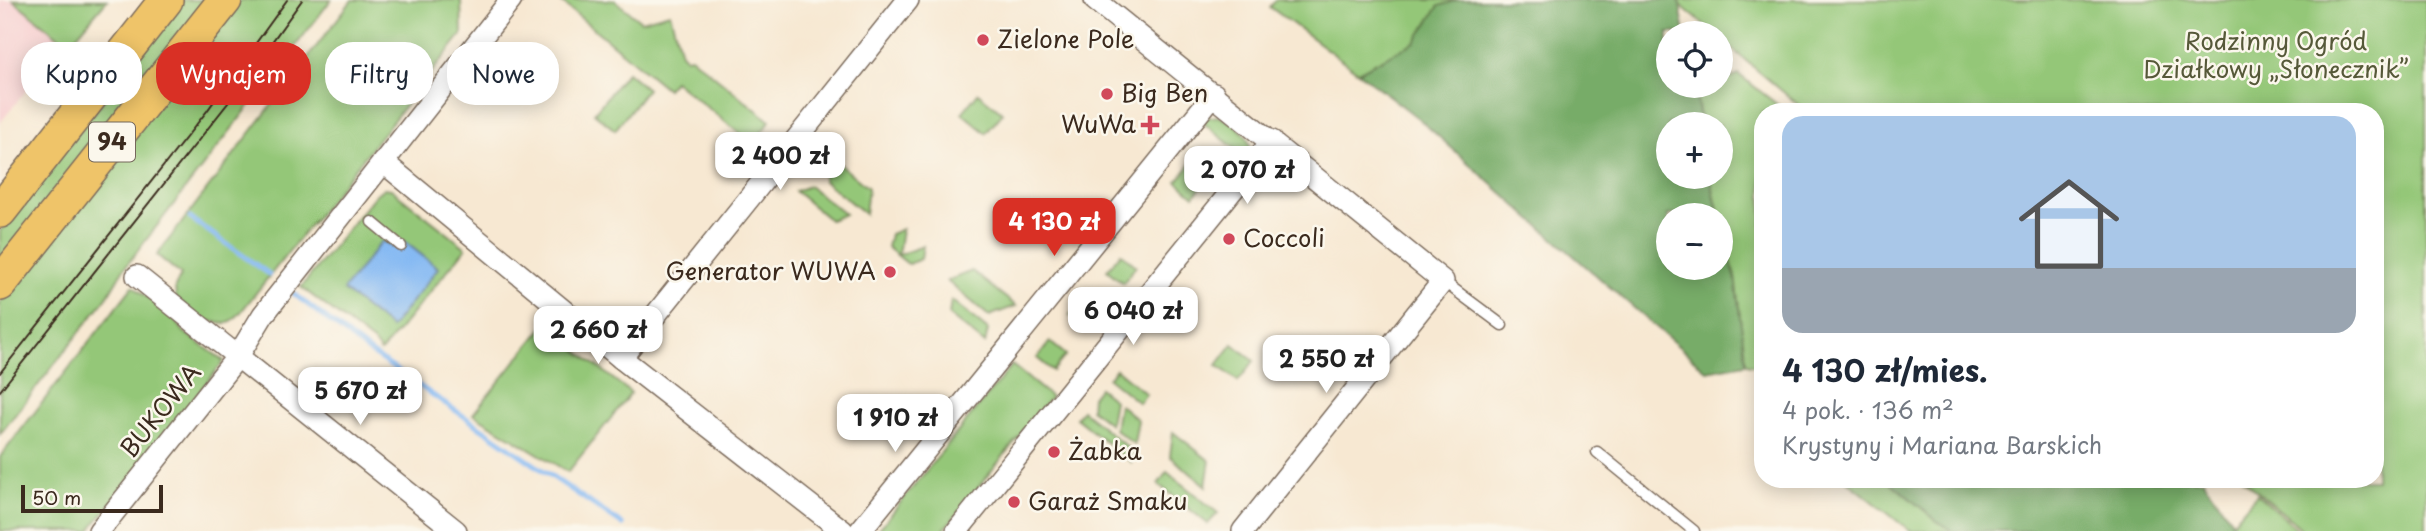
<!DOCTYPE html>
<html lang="pl">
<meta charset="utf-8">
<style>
body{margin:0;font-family:"Playpen Sans",sans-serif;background:#f2f2f3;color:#1f2937;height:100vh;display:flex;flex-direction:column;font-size:26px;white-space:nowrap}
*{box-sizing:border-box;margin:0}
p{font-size:23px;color:#747a83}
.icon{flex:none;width:38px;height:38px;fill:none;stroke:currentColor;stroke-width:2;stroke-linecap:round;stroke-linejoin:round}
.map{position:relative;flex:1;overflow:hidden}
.panel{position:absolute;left:1754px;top:103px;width:630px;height:385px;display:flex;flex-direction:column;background:#fff;border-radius:28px;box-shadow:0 4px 18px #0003}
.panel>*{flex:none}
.hud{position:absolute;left:21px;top:42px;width:665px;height:63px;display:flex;gap:14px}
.fabs{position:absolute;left:1656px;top:21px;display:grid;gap:14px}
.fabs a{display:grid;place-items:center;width:77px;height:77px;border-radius:50%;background:#fff;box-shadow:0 4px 18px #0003;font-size:35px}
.scale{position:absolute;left:21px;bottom:18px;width:142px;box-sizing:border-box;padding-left:7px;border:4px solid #3b2a1e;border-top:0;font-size:19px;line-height:24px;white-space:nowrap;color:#3b2a1e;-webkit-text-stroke:5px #fbf7ec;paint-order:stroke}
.price{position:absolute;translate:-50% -60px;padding:0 16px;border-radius:14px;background:#fff;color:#222;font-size:23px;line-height:46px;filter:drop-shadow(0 2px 4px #0008)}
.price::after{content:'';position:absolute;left:50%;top:42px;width:21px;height:16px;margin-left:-10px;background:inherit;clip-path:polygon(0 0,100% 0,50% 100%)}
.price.on{background:#d93025;color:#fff}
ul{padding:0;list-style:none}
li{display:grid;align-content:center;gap:14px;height:371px;padding:0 28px}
li span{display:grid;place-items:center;height:217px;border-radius:21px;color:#555}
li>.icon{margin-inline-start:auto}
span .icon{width:126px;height:126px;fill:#fffc;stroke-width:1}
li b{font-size:30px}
.pill{padding:0 24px;border-radius:28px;background:#fff;box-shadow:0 4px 18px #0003;font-size:24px;line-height:63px}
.pill.on{background:#d93025;color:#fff}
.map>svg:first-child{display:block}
.built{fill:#f7cfd0}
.green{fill:#94c778;stroke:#68784b;stroke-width:2}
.forest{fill:#77ac68;stroke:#596b43;stroke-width:2}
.water{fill:#85b9f3;stroke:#607288;stroke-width:2}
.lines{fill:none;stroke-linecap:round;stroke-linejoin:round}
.stream{stroke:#85b9f3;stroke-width:5}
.service-casing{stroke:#7d6c5d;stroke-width:13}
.minor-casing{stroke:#7d6c5d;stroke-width:24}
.primary-casing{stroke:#7d6c5d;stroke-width:36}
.service{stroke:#fff;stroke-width:10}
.minor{stroke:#fff;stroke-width:21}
.primary{stroke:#efc469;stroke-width:33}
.tram{stroke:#3b2a1e;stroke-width:2}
.poi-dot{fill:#d1495b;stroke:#fbf7ec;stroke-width:2.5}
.labels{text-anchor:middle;stroke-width:5;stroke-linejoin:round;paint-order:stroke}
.shield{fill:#fbf7ec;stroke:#75685c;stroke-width:2}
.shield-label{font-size:23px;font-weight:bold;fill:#3b2a1e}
.poi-label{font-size:24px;fill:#3b2a1e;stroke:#fbf7ec;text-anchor:start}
.park-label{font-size:24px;fill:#565939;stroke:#fbf7ec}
.street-label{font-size:24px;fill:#3b2a1e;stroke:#fbf7ec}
</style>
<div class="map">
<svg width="2426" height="531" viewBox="0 0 2426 531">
<rect width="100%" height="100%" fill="#fbf7ec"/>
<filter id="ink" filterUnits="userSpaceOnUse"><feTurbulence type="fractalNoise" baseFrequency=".0143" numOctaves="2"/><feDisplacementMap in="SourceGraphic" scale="14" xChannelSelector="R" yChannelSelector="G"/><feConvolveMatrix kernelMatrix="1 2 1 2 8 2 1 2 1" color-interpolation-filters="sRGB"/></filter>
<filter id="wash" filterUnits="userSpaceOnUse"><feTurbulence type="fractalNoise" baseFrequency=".00686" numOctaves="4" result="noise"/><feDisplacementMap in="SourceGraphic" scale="28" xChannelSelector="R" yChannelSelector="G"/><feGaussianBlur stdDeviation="1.57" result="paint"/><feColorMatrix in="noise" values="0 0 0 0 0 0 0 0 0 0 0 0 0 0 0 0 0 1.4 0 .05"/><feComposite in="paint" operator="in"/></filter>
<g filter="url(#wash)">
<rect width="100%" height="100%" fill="#f7e8d2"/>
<path class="built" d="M0,0h13l52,42 -65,81z"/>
<g class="green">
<path d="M13,0h94l-38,45z"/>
<path d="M183,0h27l-210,265v-34z"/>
<path d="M240,0h91l-208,270 -16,27 -107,137v-131z"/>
<path d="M352,0h109l1,34 -222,279c-10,11 -14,13 -29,8l-3,4 -32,-27 -1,-11 6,-12 -24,-20z"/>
<path d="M559,0h55l27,21 29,-8 11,40 5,5 5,-1 79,64 -17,23 -79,-63 -7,8z"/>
<path d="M1276,0h182l-19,6 -24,36 -57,30 -88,-65z"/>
<path d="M1679,0h747v531h-122l-60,-51h131v-368h-568l-87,-73v-6h-6l-34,-28z"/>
<path d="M627,72l20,17 -32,41 -21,-17z"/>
<path d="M1738,74l49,38h-25v255l-16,-3 -11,-87 -25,-100h10v-53h-19l-5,-31 16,-7h8v-4z"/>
<path d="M978,93l25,20 -17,20 -24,-20z"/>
<path d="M1218,116c18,7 38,22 30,43l-46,-37 3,-4z"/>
<path d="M826,153l42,35 -3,26 -42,-34z"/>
<path d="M1191,164l18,14 -15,18 -17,-15z"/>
<path d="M809,186l36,28 -15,6 -35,-29z"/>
<path d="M384,188l7,1 75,59 -85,104 -8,-10 -72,-55 75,-93z"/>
<path d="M902,229l-4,26 25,-9 -2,13 -13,5 -21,-17 3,-13z"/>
<path d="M1121,253l15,13 -13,17 -16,-13z"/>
<path d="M972,271l44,35 -27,10 -42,-35z"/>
<path d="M133,286l41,32 10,14 40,29 -135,170h-89v-74z"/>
<path d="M1084,298l16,13 -14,17 -16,-13z"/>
<path d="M951,300l37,30 -3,14 -36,-29z"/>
<path d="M545,325l86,68 -63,79 -95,-58z"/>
<path d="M1050,342l16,13 -13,16 -16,-13z"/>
<path d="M1233,344l21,17 -16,20 -21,-16z"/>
<path d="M1012,365l39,32 -108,134h-62l-2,-2z"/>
<path d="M1116,369l30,25 -7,9 -31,-25z"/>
<path d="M1099,388l15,12 -4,24 -19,-15 1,-12z"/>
<path d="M1119,404l19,16 -4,24 -19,-15z"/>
<path d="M1082,410l50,41 -1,11 -55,-44z"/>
<path d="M1173,432l37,29 -4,25 -36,-30z"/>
<path d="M1167,472l51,41 -10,11 -50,-40z"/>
<path d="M1846,480h42l49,41 16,10h-43z"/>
<path d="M2257,494l42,37h-75z"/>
</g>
<g class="forest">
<path d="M1458,0h221l6,33h-17v53h26l7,38h-33v53h42l9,38h-51v53h52v-50l15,59 11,87 -39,7 -176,-152 -113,-101 -60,-46 57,-30 24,-36z"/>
<path d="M1888,480h315l29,41 -8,10h-271l-16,-10z"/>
</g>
<path class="water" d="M382,241l17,8 6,-7 33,26 -47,60 -48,-38z"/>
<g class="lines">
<g class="stream">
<path d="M190,218l79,56"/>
<path d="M294,294l73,56 256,175"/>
</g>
</g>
</g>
<g filter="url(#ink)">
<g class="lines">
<g class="service-casing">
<g id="service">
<path d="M372,222l29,24"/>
<path d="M1443,281l59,44"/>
<path d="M1597,452l97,79"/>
</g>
</g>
<g class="minor-casing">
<g id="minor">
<path d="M1095,0l348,281 -200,250"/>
<path d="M383,162l238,196 222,173"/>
<path d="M137,276l319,255"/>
<path d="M621,358l287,-358"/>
<path d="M99,531l139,-175 25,-41 248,-315"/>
<path d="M860,531l354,-437"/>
<path d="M957,531l315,-390"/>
</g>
</g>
<g class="primary-casing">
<g id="primary">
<path d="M0,211l166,-211"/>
<path d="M0,284l225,-284"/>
</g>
</g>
<use href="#service" class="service"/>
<use href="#minor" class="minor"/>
<use href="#primary" class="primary"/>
<g class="tram">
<path d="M0,373l207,-262 80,-111"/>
<path d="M0,391l228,-288 74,-103"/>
</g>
</g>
</g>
<g class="poi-dot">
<circle cx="983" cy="40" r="7"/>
<circle cx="1107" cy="94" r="7"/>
<path d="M1146.5 114.5h7v7h7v7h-7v7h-7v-7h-7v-7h7z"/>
<circle cx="1229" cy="239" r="7"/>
<circle cx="890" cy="272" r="7"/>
<circle cx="1054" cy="452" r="7"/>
<circle cx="1014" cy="502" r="7"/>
</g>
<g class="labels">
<rect class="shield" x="89" y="122.5" width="46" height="39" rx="5"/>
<g class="shield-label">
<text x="112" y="150">94</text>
</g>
<g class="poi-label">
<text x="997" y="48">Zielone Pole</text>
<text x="1121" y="102">Big Ben</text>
<text x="1136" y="133" text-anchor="end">WuWa</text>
<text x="1243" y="247">Coccoli</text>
<text x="876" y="280" text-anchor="end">Generator WUWA</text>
<text x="1068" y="460">Żabka</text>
<text x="1028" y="510">Garaż Smaku</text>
</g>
<g class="park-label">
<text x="2276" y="50">Rodzinny Ogród<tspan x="2276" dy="28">Działkowy „Słonecznik”</tspan></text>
</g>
<g class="street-label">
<text transform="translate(161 411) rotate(-51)" y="8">BUKOWA</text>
</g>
</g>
</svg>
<div class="fabs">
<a><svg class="icon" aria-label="locate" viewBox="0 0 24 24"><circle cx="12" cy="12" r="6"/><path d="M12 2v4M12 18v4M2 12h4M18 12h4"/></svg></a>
<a>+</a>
<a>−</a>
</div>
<div class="scale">50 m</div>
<b class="price" style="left:780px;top:192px">2 400 zł</b>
<b class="price" style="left:1247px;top:206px">2 070 zł</b>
<b class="price on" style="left:1054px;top:258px">4 130 zł</b>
<b class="price" style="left:1133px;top:347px">6 040 zł</b>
<b class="price" style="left:598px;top:366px">2 660 zł</b>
<b class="price" style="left:1326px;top:395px">2 550 zł</b>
<b class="price" style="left:360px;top:427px">5 670 zł</b>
<b class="price" style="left:895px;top:454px">1 910 zł</b>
<div class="hud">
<a class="pill">Kupno</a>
<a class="pill on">Wynajem</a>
<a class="pill">Filtry</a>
<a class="pill">Nowe</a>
</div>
<section class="panel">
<ul>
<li><span style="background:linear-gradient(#a9c7e8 70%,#9aa5b1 0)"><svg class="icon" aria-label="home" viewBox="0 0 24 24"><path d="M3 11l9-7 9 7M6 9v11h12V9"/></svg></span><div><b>4 130 zł/mies.</b><p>4 pok. · 136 m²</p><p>Krystyny i Mariana Barskich</p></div></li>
</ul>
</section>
</div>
